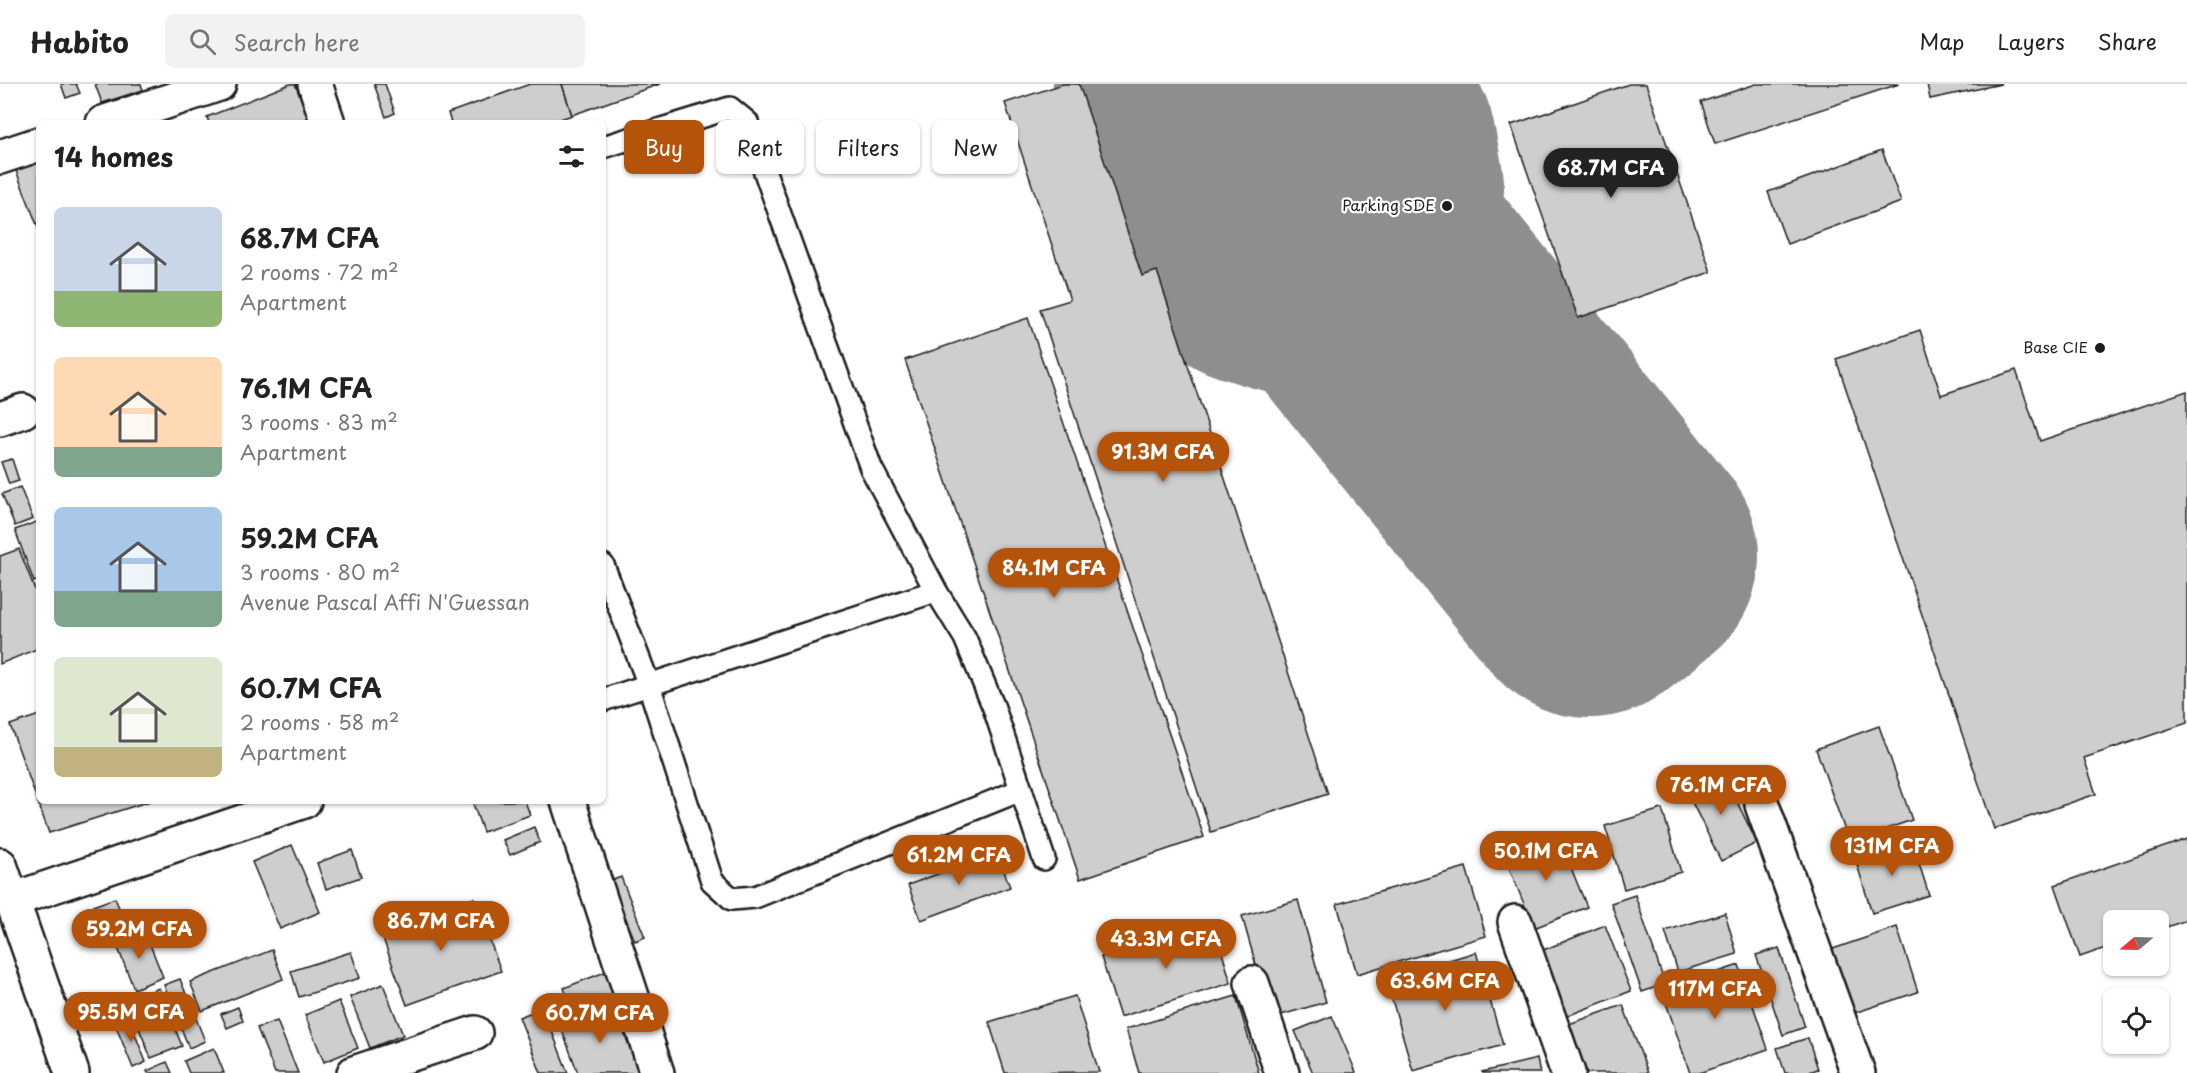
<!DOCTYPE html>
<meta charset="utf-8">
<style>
body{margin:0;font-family:"Playpen Sans",sans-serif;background:#f2f2f2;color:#222;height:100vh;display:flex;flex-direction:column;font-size:22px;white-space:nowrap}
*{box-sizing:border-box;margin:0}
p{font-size:20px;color:#767676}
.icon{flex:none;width:33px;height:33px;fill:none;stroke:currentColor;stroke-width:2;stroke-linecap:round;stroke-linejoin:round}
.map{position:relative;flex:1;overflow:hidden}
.sheet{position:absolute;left:36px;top:36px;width:570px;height:684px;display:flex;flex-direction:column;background:#fff;border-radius:9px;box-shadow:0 2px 4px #0004}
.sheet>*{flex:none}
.guide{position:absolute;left:624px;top:36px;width:570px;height:54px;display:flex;gap:12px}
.needle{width:39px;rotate:251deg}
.fabs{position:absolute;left:2103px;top:826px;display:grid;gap:12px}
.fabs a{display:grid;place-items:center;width:66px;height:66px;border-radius:9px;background:#fff;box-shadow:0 2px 4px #0004;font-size:30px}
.price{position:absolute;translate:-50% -51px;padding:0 14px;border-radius:21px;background:#b45309;color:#fff;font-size:20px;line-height:39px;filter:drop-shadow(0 2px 3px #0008)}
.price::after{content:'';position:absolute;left:50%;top:36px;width:18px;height:14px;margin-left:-9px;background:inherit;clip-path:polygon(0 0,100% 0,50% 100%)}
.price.selected{background:#222;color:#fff}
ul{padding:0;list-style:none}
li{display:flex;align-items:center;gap:18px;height:150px;padding:0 18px}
li span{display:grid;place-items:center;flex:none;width:168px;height:120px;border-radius:9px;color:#555}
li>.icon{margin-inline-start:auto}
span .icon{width:72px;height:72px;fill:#fffc;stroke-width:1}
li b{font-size:26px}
h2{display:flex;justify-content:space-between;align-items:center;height:72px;padding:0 18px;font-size:26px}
.pill{padding:0 21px;border-radius:9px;background:#fff;box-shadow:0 2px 4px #0004;font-size:21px;line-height:54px}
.pill.selected{background:#b45309;color:#fff}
header{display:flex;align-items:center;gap:36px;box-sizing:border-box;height:84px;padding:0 30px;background:#fff;border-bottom:2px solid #e0e0e0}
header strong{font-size:28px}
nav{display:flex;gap:33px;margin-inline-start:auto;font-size:21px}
.search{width:420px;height:54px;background:#f2f2f2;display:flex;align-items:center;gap:15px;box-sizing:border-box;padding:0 21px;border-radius:9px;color:#767676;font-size:22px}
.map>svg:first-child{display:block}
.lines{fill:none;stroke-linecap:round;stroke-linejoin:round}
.runway{stroke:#8e8e8e;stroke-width:252}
.building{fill:#cecece;stroke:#1c1c1c;stroke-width:1.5}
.lane-casing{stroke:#1c1c1c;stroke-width:26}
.street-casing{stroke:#1c1c1c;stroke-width:38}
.secondary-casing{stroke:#1c1c1c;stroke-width:38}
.lane{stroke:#fff;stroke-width:21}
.street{stroke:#fff;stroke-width:33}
.secondary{stroke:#fff;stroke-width:33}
.poi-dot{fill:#1c1c1c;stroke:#fff;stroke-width:2}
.labels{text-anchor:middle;stroke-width:4.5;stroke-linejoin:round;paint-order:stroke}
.poi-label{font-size:15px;fill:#1c1c1c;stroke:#fff;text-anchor:end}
</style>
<header>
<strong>Habito</strong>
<div class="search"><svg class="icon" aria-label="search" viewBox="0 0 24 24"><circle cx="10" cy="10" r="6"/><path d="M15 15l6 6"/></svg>Search here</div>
<nav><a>Map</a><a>Layers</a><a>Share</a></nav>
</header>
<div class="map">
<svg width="2187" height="989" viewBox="0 0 2187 989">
<rect width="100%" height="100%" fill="#fff"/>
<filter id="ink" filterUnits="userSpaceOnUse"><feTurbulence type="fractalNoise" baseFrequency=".0167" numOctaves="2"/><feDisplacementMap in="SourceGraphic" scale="12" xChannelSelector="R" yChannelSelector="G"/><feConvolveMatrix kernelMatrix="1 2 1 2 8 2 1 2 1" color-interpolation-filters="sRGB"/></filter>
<g filter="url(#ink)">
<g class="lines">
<path class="runway" d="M1179,0l43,54 -11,32 2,35 16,31 27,21 32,10 35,-5 266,330 44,-36 -267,-330 12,-39 -8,-41 -26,-31 -37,-16 -40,3 -15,-18"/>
</g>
<g class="building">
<path d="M61,0h15l4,9 -14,5z"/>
<path d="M95,0h46l2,6 -41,13z"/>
<path d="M290,0h5l16,39h-102l-2,-6z"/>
<path d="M374,0h11l10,29 -9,4z"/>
<path d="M530,0h32l10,31 -23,8h-98l-3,-10z"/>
<path d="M562,0h98l-88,31z"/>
<path d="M1063,0h16l63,192 15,-5 171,523 -117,38 -171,-523 30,-9 -65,-197z"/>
<path d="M1629,0h17l65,188 -133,46 -67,-193z"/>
<path d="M1756,0h143l-184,60 -14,-42z"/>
<path d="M1927,0h74l-71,15z"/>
<path d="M1882,66l19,52 -114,42 -19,-52z"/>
<path d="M39,75v71l-24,-62z"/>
<path d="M1028,234l176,519 -124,42 -175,-519z"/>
<path d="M1920,246l21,65 75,-25 24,71 147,-50v332l-103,35 12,36 -102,35 -158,-470z"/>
<path d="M12,375l7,22 -10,3 -8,-22z"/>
<path d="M20,403l13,32 -18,7 -13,-32z"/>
<path d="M39,437v59l-5,2 -19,-52z"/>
<path d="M19,465l20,51v48l-39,16v-108z"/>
<path d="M39,631v86h111l-101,32 -39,-108z"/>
<path d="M1879,642l33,94 -63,22 -33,-93z"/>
<path d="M1722,687l35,72 -36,18 -36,-73z"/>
<path d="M472,717h53l5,14 -47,17z"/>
<path d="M1662,725l19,63 -57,17 -19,-63z"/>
<path d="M534,743l6,15 -30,13 -7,-15z"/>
<path d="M1558,752l29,71 -53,21 -29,-70z"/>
<path d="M2187,755v81l-29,10v-9h-44v24l-34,12 -25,-72z"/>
<path d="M1912,757l17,54 -57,18 -17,-55z"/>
<path d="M292,761l28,67 -40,17 -28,-67z"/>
<path d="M352,766l9,27 -35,12 -9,-26z"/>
<path d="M997,768l13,35 -89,33 -13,-35z"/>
<path d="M1466,783l20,69 -129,38 -20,-70z"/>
<path d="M621,793l24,60 -10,4 -24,-60z"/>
<path d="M1635,811l30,89 -23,8 -31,-89z"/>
<path d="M115,814l7,17 -22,8 -7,-17z"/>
<path d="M474,814l27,73 -94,34 -26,-72z"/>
<path d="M1298,816l28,102 -55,16 -29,-102z"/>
<path d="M1725,829l12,41 -59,18 -13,-41z"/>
<path d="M1213,838l18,61 -111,34 -19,-60z"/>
<path d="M1605,841l26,66 -69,27 -26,-65z"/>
<path d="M1897,843l21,65 -67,22 -21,-64z"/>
<path d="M145,848l18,45 -29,12 -18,-46z"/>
<path d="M1779,864l26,79 -22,8 -27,-80z"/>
<path d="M272,866l11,29 -81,32 -12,-29z"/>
<path d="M351,868l9,26 -61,19 -8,-26z"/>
<path d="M1476,868l27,93 -90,26 -27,-92z"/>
<path d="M1739,881l29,84 -69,24h-9l-28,-82z"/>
<path d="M605,888l10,27 -41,16 -10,-27z"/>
<path d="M180,895l25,62 -16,7 -25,-63z"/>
<path d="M383,900l20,51 -33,13 -20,-51z"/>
<path d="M159,904l23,58 -31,12 -23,-57z"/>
<path d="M1075,912l24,76 -94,1 -16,-51z"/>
<path d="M1236,912l23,77h-120l-13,-44z"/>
<path d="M339,917l19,47 -34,14 -19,-47z"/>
<path d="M613,920l27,69h-62l-18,-48z"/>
<path d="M1623,921l25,68h-61l-18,-49z"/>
<path d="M238,923l5,14 -16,7 -6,-14z"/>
<path d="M543,924l25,65h-27l-22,-56z"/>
<path d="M1332,932l24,56 -1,1h-42l-18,-42z"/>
<path d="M129,935l17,43 -13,6 -18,-44z"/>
<path d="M277,937l21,52h-23l-18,-45z"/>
<path d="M1808,954l10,31 -12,4h-21l-8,-25z"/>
<path d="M214,964l10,25h-35l-5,-12z"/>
<path d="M1537,975l3,14h-57l-1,-1z"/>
<path d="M167,978l5,11h-24l-1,-2z"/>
</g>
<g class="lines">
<g class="lane-casing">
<g id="lane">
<path d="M603,63l127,-39 17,14 124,346 65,123 29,47 29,70 50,151"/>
<path d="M603,481l46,120 63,196 20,18 23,-2 266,-107"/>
<path d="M603,616l333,-109"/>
</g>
</g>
<g class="street-casing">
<g id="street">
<path d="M315,0l13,39"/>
<path d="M103,39l116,-39"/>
<path d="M0,73l39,-13"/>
<path d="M0,335l23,-8"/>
<path d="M568,717l89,272"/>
<path d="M1762,721l96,268"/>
<path d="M12,816l292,-99"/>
<path d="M1515,838l53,151"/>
<path d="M1252,899l30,90"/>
<path d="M354,989l121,-40"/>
</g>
</g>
<g class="secondary-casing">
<path id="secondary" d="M0,781l72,208"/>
</g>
<use href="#lane" class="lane"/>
<use href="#street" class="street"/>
<use href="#secondary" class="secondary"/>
</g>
</g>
<g class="poi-dot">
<circle cx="1447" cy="122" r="6"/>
<circle cx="2100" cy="264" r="6"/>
</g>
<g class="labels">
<g class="poi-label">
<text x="1435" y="127">Parking SDE</text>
<text x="2088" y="269">Base CIE</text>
</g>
</g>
</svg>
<div class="fabs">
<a><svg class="needle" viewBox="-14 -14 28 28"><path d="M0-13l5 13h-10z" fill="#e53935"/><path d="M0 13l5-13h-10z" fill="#767676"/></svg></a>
<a><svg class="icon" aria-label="locate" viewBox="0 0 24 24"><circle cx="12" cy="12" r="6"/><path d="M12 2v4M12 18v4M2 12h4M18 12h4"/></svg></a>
</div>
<b class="price selected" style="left:1611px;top:115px">68.7M CFA</b>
<b class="price" style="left:1163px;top:399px">91.3M CFA</b>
<b class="price" style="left:1054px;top:515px">84.1M CFA</b>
<b class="price" style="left:1721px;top:732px">76.1M CFA</b>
<b class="price" style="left:1892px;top:793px">131M CFA</b>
<b class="price" style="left:1546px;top:798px">50.1M CFA</b>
<b class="price" style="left:959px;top:802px">61.2M CFA</b>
<b class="price" style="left:441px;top:868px">86.7M CFA</b>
<b class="price" style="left:139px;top:876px">59.2M CFA</b>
<b class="price" style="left:1166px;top:886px">43.3M CFA</b>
<b class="price" style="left:1445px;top:928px">63.6M CFA</b>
<b class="price" style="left:1715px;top:936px">117M CFA</b>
<b class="price" style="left:131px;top:959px">95.5M CFA</b>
<b class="price" style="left:600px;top:960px">60.7M CFA</b>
<div class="guide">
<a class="pill selected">Buy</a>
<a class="pill">Rent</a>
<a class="pill">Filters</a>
<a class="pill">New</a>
</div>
<section class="sheet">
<h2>14 homes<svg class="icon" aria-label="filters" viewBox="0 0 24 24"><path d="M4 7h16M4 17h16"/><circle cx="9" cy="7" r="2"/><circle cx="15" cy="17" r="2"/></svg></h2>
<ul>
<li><span style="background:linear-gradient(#c9d6e8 70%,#8fb573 0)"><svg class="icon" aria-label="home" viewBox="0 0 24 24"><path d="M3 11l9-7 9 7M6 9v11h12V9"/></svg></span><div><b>68.7M CFA</b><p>2 rooms · 72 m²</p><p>Apartment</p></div></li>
<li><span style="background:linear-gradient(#ffd9b3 75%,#7fa58c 0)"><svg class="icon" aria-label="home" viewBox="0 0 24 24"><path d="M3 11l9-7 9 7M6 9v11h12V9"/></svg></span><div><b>76.1M CFA</b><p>3 rooms · 83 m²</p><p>Apartment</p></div></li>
<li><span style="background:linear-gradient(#a9c7e8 70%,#7fa58c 0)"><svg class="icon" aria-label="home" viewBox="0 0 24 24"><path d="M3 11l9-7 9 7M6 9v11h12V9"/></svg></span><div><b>59.2M CFA</b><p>3 rooms · 80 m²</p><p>Avenue Pascal Affi N'Guessan</p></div></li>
<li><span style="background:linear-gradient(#dfe7d0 75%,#c2b280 0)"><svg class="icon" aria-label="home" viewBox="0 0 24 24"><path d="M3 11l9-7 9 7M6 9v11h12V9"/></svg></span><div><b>60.7M CFA</b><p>2 rooms · 58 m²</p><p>Apartment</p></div></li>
</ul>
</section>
</div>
